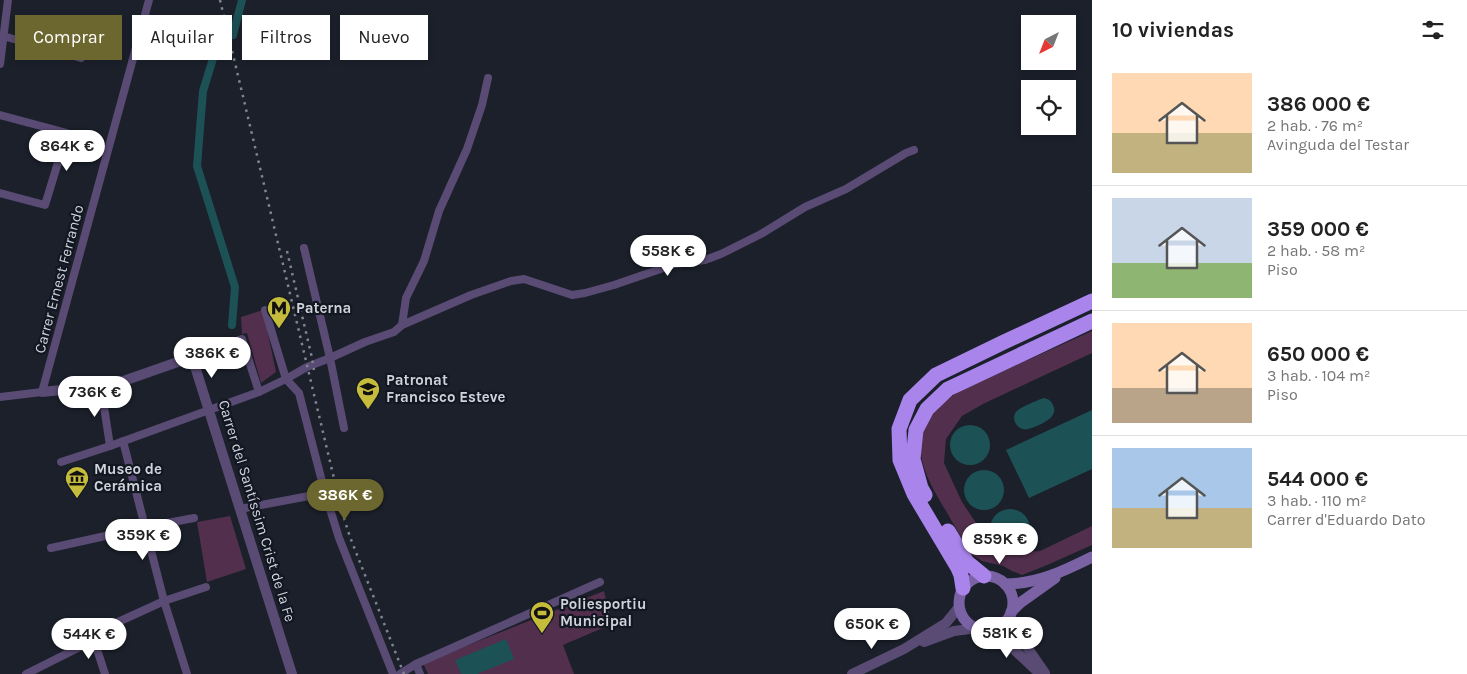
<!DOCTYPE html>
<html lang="es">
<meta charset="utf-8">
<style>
body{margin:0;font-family:Karla,sans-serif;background:#f2f2f2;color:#222;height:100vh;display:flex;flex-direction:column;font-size:19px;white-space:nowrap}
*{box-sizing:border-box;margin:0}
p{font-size:16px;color:#767676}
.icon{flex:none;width:28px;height:28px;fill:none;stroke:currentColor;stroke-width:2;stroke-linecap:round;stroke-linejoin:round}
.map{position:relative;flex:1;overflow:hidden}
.drawer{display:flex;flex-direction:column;background:#fff;width:375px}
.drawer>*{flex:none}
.guide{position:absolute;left:15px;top:15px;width:475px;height:45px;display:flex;gap:10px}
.needle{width:32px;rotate:222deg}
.tools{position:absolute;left:1021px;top:15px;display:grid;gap:10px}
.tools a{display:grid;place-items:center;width:55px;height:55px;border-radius:0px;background:#fff;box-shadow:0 2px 8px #0003;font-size:25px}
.price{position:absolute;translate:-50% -42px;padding:0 11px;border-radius:18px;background:#fff;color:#222;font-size:16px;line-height:32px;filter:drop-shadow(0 1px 2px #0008)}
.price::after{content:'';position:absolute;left:50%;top:30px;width:15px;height:11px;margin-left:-8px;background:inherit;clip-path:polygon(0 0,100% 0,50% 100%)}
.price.current{background:#6c672e;color:#fff}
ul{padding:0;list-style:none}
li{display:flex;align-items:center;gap:15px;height:125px;padding:0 20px}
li+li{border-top:1px solid #e0e0e0}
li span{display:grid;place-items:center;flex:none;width:140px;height:100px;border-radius:0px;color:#555}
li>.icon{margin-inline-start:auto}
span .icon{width:60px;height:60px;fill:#fffc;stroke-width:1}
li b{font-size:21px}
h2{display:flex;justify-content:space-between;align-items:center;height:60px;padding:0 20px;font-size:21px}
.pill{padding:0 18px;border-radius:0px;background:#fff;box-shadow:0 2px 8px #0003;font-size:18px;line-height:45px}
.pill.current{background:#6c672e;color:#fff}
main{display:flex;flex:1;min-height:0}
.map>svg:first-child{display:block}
.green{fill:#512f4d}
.water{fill:#1c5155}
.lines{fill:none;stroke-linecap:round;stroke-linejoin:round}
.canal{stroke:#1c5155;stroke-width:8}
.minor{stroke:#594b74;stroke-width:8}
.tertiary{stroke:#594b74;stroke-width:10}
.secondary{stroke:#7a62a4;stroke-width:11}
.motorway{stroke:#a984eb;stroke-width:15}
.rail{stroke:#82858f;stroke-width:2.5;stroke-dasharray:2.5 5;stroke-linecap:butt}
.labels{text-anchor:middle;stroke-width:4.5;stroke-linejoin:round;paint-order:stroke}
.street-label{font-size:15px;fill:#d0d3db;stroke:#121722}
.poi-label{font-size:15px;font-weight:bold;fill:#d0d3db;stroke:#121722;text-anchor:start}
</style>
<main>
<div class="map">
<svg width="1092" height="674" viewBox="0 0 1092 674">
<rect width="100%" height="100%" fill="#1b202b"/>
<g class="green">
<path d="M263,310l13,62 -15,11 -14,-50 -5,1 -1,-17z"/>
<path d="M1092,331v22l-109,51 -21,12 -16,23 -2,24 18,39 25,37 9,11 10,3 34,-2 52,-25v19l-47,21 -23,9 -10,-4 -9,-5 -21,-5 -11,-7c-8,-14 -17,-29 -25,-43 -18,-30 -39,-64 -14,-97 7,-9 18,-16 27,-23z"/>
<path d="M230,516l16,53 -39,13 -10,-60z"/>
<path d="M604,591l8,33 -49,21 11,29h-146l-5,-11z"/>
</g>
<g class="water">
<path d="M1044,398c5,1 7,3 9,7 7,13 -15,21 -25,24 -9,3 -18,-9 -12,-17 4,-5 22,-12 28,-14z"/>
<path d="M1092,410v59l-63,29 -23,-48z"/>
<circle cx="970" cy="445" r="20"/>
<circle cx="984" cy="490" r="20"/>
<circle cx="1010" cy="529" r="20"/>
<path d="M506,639l8,20 -37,15h-16l-6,-14z"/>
</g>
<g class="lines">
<g class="canal">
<path d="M233,35l9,-35"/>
<path d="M223,45l-8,7 -12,39 -6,75 38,121 -3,38"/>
</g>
<g class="minor">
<path d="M3,36l78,22"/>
<path d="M0,64l8,-64"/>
<path d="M0,115l67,18 -22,72 -45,-12"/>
<path d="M304,248l26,110 14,70"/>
<path d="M265,310l21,69 13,14 26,100 14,45 54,136"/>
<path d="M402,325l69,-30 40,-14 13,-2 48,16 13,-2 29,-8 61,-21 30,-4 16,-6 40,-20 44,-27 41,-18 60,-36 8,-3"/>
<path d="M192,357l50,-18 17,53"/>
<path d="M101,387l9,59"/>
<path d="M0,397l42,-5 107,-392"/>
<path d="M123,441l41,160 23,73"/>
<path d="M61,462l49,-16 149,-54 27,-13 21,-12 23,-9 35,-16 29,-10 8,-7 4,-27 18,-37 15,-50 28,-62 15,-44 6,-27"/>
<path d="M240,509l85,-16"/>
<path d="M51,548l95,-21 48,-9"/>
<path d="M416,664l4,10"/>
<path d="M26,674l68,-34"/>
<path d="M105,674l-11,-34v-7l70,-32 42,-14"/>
<path d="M400,674l16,-10 184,-82"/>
</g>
<g class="tertiary">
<path d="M42,392l70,-7 80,-28 100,317"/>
<path d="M1010,616l8,18 27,39"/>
<path d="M986,630l21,13 33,31"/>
<path d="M924,642l30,-11 24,-3"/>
<path d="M852,674l52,-25 42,-26 13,-16"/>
</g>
<g class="secondary">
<circle cx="986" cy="603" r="27"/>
<path d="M1005,584c32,0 59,-13 87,-27"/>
<path d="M1011,612l9,-9 35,-25"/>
</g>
<g class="motorway">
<path d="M925,495l-4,-7 -8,-29 3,-29 11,-21 21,-20 144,-68"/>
<path d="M948,531l19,31 17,14"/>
<path d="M963,588l-2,-13 -3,-7 -44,-74 -14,-34 -1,-31 11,-29 26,-25 68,-33 88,-41"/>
</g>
<g class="rail">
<path d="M220,0l122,512 8,25 54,137"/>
<path d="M287,251l25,107 2,12"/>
</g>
</g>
<defs>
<g id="metro-pin" transform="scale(1.25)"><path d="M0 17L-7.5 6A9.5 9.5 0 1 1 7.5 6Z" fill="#c6bc3c" stroke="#121722"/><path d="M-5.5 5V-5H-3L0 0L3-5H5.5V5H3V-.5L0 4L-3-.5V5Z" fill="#111"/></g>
<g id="school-pin" transform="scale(1.25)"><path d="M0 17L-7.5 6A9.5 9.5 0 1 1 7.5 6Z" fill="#c6bc3c" stroke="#121722"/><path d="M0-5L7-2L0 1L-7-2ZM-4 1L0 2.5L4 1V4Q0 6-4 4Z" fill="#111"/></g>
<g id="museum-pin" transform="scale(1.25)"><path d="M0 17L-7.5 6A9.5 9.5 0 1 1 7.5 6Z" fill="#c6bc3c" stroke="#121722"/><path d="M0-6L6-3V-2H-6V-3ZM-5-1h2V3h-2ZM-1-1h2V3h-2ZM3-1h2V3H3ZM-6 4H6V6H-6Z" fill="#111"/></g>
<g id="stadium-pin" transform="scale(1.25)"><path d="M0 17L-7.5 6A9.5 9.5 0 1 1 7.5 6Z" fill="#c6bc3c" stroke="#121722"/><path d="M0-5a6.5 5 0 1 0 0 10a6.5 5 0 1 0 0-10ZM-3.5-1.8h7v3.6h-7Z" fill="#111"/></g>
</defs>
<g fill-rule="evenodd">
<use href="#metro-pin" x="279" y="308"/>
<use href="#school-pin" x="368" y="389"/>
<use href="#museum-pin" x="77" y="478"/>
<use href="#stadium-pin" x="542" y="613"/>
</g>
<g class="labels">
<g class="street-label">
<text transform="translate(59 279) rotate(-75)" y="5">Carrer Ernest Ferrando</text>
<text transform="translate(257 511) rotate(73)" y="5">Carrer del Santíssim Crist de la Fe</text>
</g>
<g class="poi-label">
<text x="296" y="313">Paterna</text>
<text x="386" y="385">Patronat<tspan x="386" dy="17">Francisco Esteve</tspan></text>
<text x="94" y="474">Museo de<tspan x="94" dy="17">Cerámica</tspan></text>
<text x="560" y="609">Poliesportiu<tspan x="560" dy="17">Municipal</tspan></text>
</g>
</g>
</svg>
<div class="tools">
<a><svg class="needle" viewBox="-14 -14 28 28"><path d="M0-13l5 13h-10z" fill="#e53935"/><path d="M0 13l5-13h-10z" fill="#767676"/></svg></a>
<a><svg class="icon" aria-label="locate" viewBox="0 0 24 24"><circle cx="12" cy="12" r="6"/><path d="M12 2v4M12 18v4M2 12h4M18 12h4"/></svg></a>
</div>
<b class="price" style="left:67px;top:172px">864K €</b>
<b class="price" style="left:668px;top:277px">558K €</b>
<b class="price" style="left:212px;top:379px">386K €</b>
<b class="price" style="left:95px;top:418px">736K €</b>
<b class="price current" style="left:345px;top:521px">386K €</b>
<b class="price" style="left:143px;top:561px">359K €</b>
<b class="price" style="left:1000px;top:565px">859K €</b>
<b class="price" style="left:872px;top:650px">650K €</b>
<b class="price" style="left:1007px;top:659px">581K €</b>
<b class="price" style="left:89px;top:660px">544K €</b>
<div class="guide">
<a class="pill current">Comprar</a>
<a class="pill">Alquilar</a>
<a class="pill">Filtros</a>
<a class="pill">Nuevo</a>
</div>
</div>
<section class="drawer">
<h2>10 viviendas<svg class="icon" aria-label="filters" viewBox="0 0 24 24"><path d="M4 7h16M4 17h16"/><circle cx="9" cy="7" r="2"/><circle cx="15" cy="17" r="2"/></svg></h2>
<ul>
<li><span style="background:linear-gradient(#ffd9b3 60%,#c2b280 0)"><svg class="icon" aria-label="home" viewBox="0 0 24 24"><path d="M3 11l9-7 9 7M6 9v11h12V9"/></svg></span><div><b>386 000 €</b><p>2 hab. · 76 m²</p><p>Avinguda del Testar</p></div></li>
<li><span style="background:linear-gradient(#c9d6e8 65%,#8fb573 0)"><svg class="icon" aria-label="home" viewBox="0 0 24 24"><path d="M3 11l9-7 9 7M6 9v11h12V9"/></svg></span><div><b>359 000 €</b><p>2 hab. · 58 m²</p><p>Piso</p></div></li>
<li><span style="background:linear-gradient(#ffd9b3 65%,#b9a48a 0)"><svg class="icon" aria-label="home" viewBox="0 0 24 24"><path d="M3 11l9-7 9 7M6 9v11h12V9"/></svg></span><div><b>650 000 €</b><p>3 hab. · 104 m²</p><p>Piso</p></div></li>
<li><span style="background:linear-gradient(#a9c7e8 60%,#c2b280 0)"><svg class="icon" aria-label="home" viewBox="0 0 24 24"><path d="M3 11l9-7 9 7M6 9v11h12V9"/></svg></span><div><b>544 000 €</b><p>3 hab. · 110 m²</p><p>Carrer d'Eduardo Dato</p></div></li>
</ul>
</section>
</main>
